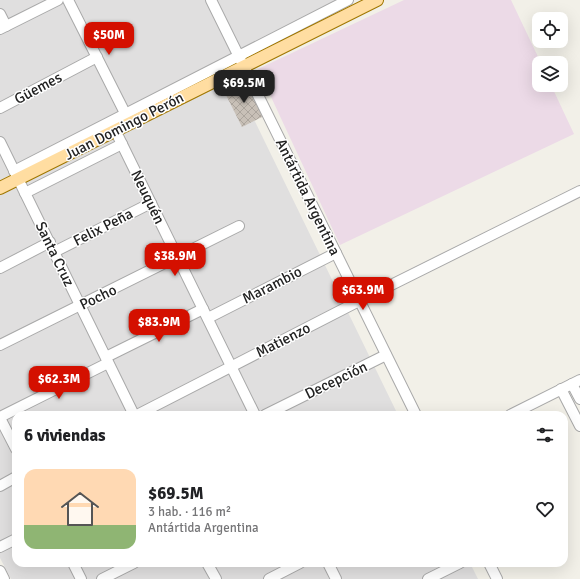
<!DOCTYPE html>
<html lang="es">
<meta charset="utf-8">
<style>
body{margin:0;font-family:Signika,sans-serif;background:#f2f2f2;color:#202124;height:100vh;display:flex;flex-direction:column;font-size:15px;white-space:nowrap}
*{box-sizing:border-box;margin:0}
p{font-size:13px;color:#757577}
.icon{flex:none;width:22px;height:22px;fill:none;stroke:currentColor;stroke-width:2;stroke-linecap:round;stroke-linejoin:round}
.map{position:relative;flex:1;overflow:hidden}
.details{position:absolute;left:12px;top:411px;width:556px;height:156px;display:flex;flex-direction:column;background:#fff;border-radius:12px;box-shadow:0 4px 16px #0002}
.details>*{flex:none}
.fabs{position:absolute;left:532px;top:12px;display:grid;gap:8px}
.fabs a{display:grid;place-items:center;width:36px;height:36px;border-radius:8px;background:#fff;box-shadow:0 4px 16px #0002;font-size:20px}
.price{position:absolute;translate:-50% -34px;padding:0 9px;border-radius:8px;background:#d41000;color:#fff;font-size:13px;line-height:26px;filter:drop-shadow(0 1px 2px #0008)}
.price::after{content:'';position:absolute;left:50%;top:24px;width:12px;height:9px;margin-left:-6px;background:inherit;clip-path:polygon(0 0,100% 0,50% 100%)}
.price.active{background:#222;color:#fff}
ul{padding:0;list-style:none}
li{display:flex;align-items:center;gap:12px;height:100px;padding:0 12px}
li span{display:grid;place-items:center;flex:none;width:112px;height:80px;border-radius:12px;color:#555}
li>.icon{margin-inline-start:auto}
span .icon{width:48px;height:48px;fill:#fffc;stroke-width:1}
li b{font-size:17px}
h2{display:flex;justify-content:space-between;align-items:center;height:48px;padding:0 12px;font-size:17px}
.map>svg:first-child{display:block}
.residential{fill:#e0dfdf}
.industrial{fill:#ecdae7}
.building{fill:url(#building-cross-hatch)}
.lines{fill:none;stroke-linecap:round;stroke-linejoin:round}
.minor-casing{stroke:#a9a9a9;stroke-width:12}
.major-casing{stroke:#a07700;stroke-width:14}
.minor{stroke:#fff;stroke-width:10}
.major{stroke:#ffdda1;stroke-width:12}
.labels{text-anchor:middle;stroke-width:3;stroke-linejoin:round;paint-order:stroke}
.street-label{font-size:15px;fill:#222;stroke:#fff}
</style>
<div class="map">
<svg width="580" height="579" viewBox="0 0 580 579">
<defs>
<pattern id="building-cross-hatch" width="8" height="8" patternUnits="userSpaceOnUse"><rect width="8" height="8" fill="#c8c0b7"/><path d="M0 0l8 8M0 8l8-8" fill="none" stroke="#aca59d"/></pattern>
</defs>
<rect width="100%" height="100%" fill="#f2f0e8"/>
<path class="residential" d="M0,0h340l-116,58 174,357h-382v148h454l8,16h-467l-11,-21z"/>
<path class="industrial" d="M404,0h107l30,63h-2v22h12l23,49 -234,111 -82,-176z"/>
<path class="building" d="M247,82l17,34 -22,11 -17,-34z"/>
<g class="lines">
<g class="minor-casing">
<g id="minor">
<path d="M68,0l60,119"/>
<path d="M211,0l205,415"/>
<path d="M0,14l6,12"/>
<path d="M0,29l58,-29"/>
<path d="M0,108l97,-51"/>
<path d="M115,130l140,285"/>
<path d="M0,142l134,273"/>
<path d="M14,171l334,-171"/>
<path d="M25,193l97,-49"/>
<path d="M54,252l97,-49"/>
<path d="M0,268l50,-26"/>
<path d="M208,318l128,-65"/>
<path d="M0,345l239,-119"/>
<path d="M106,357l97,-48"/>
<path d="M572,384l8,15"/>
<path d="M561,389l19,37"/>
<path d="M137,415l222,-114 221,-110"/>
<path d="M265,415l121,-60"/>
<path d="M510,415l70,-35"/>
<path d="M0,417l108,-54"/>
<path d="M0,418l16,31"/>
<path d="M0,486l16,-9"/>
<path d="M0,547l16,-8"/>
<path d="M73,563l8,16"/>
<path d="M207,563l9,16"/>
<path d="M328,563l8,16"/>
<path d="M489,563l8,16"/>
<path d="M0,571l4,8"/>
<path d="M102,579l32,-16"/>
<path d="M269,579l31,-16"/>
<path d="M428,579l32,-16"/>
</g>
</g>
<g class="major-casing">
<path id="major" d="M0,188l377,-188"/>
</g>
<use href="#minor" class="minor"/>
<use href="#major" class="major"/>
</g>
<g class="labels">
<g class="street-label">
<text transform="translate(38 88) rotate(-28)" y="5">Güemes</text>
<text transform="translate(124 126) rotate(-27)" y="5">Juan Domingo Perón</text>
<text transform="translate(148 197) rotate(64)" y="5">Neuquén</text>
<text transform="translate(308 197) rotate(64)" y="5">Antártida Argentina</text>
<text transform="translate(103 227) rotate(-27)" y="5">Felix Peña</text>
<text transform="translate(55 254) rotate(64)" y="5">Santa Cruz</text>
<text transform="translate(272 285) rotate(-27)" y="5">Marambio</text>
<text transform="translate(98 297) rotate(-26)" y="5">Pocho</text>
<text transform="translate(283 340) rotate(-27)" y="5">Matienzo</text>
<text transform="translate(336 380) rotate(-26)" y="5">Decepción</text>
</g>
</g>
</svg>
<div class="fabs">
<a><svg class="icon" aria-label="locate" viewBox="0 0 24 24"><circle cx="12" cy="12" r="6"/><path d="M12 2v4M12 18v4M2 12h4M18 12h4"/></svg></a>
<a><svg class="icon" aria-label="layers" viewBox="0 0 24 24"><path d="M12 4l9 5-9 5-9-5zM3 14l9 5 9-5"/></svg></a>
</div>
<b class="price" style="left:109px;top:56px">$50M</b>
<b class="price active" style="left:244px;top:104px">$69.5M</b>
<b class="price" style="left:175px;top:277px">$38.9M</b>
<b class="price" style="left:363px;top:311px">$63.9M</b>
<b class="price" style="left:159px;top:343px">$83.9M</b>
<b class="price" style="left:59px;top:400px">$62.3M</b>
<section class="details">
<h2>6 viviendas<svg class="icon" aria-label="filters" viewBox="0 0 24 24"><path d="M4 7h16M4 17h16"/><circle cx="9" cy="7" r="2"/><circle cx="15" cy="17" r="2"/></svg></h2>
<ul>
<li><span style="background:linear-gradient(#ffd9b3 70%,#8fb573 0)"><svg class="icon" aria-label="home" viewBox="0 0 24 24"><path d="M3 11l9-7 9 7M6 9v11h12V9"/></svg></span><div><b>$69.5M</b><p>3 hab. · 116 m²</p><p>Antártida Argentina</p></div><svg class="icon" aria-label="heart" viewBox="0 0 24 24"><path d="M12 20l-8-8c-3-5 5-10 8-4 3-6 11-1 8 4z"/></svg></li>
</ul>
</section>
</div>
